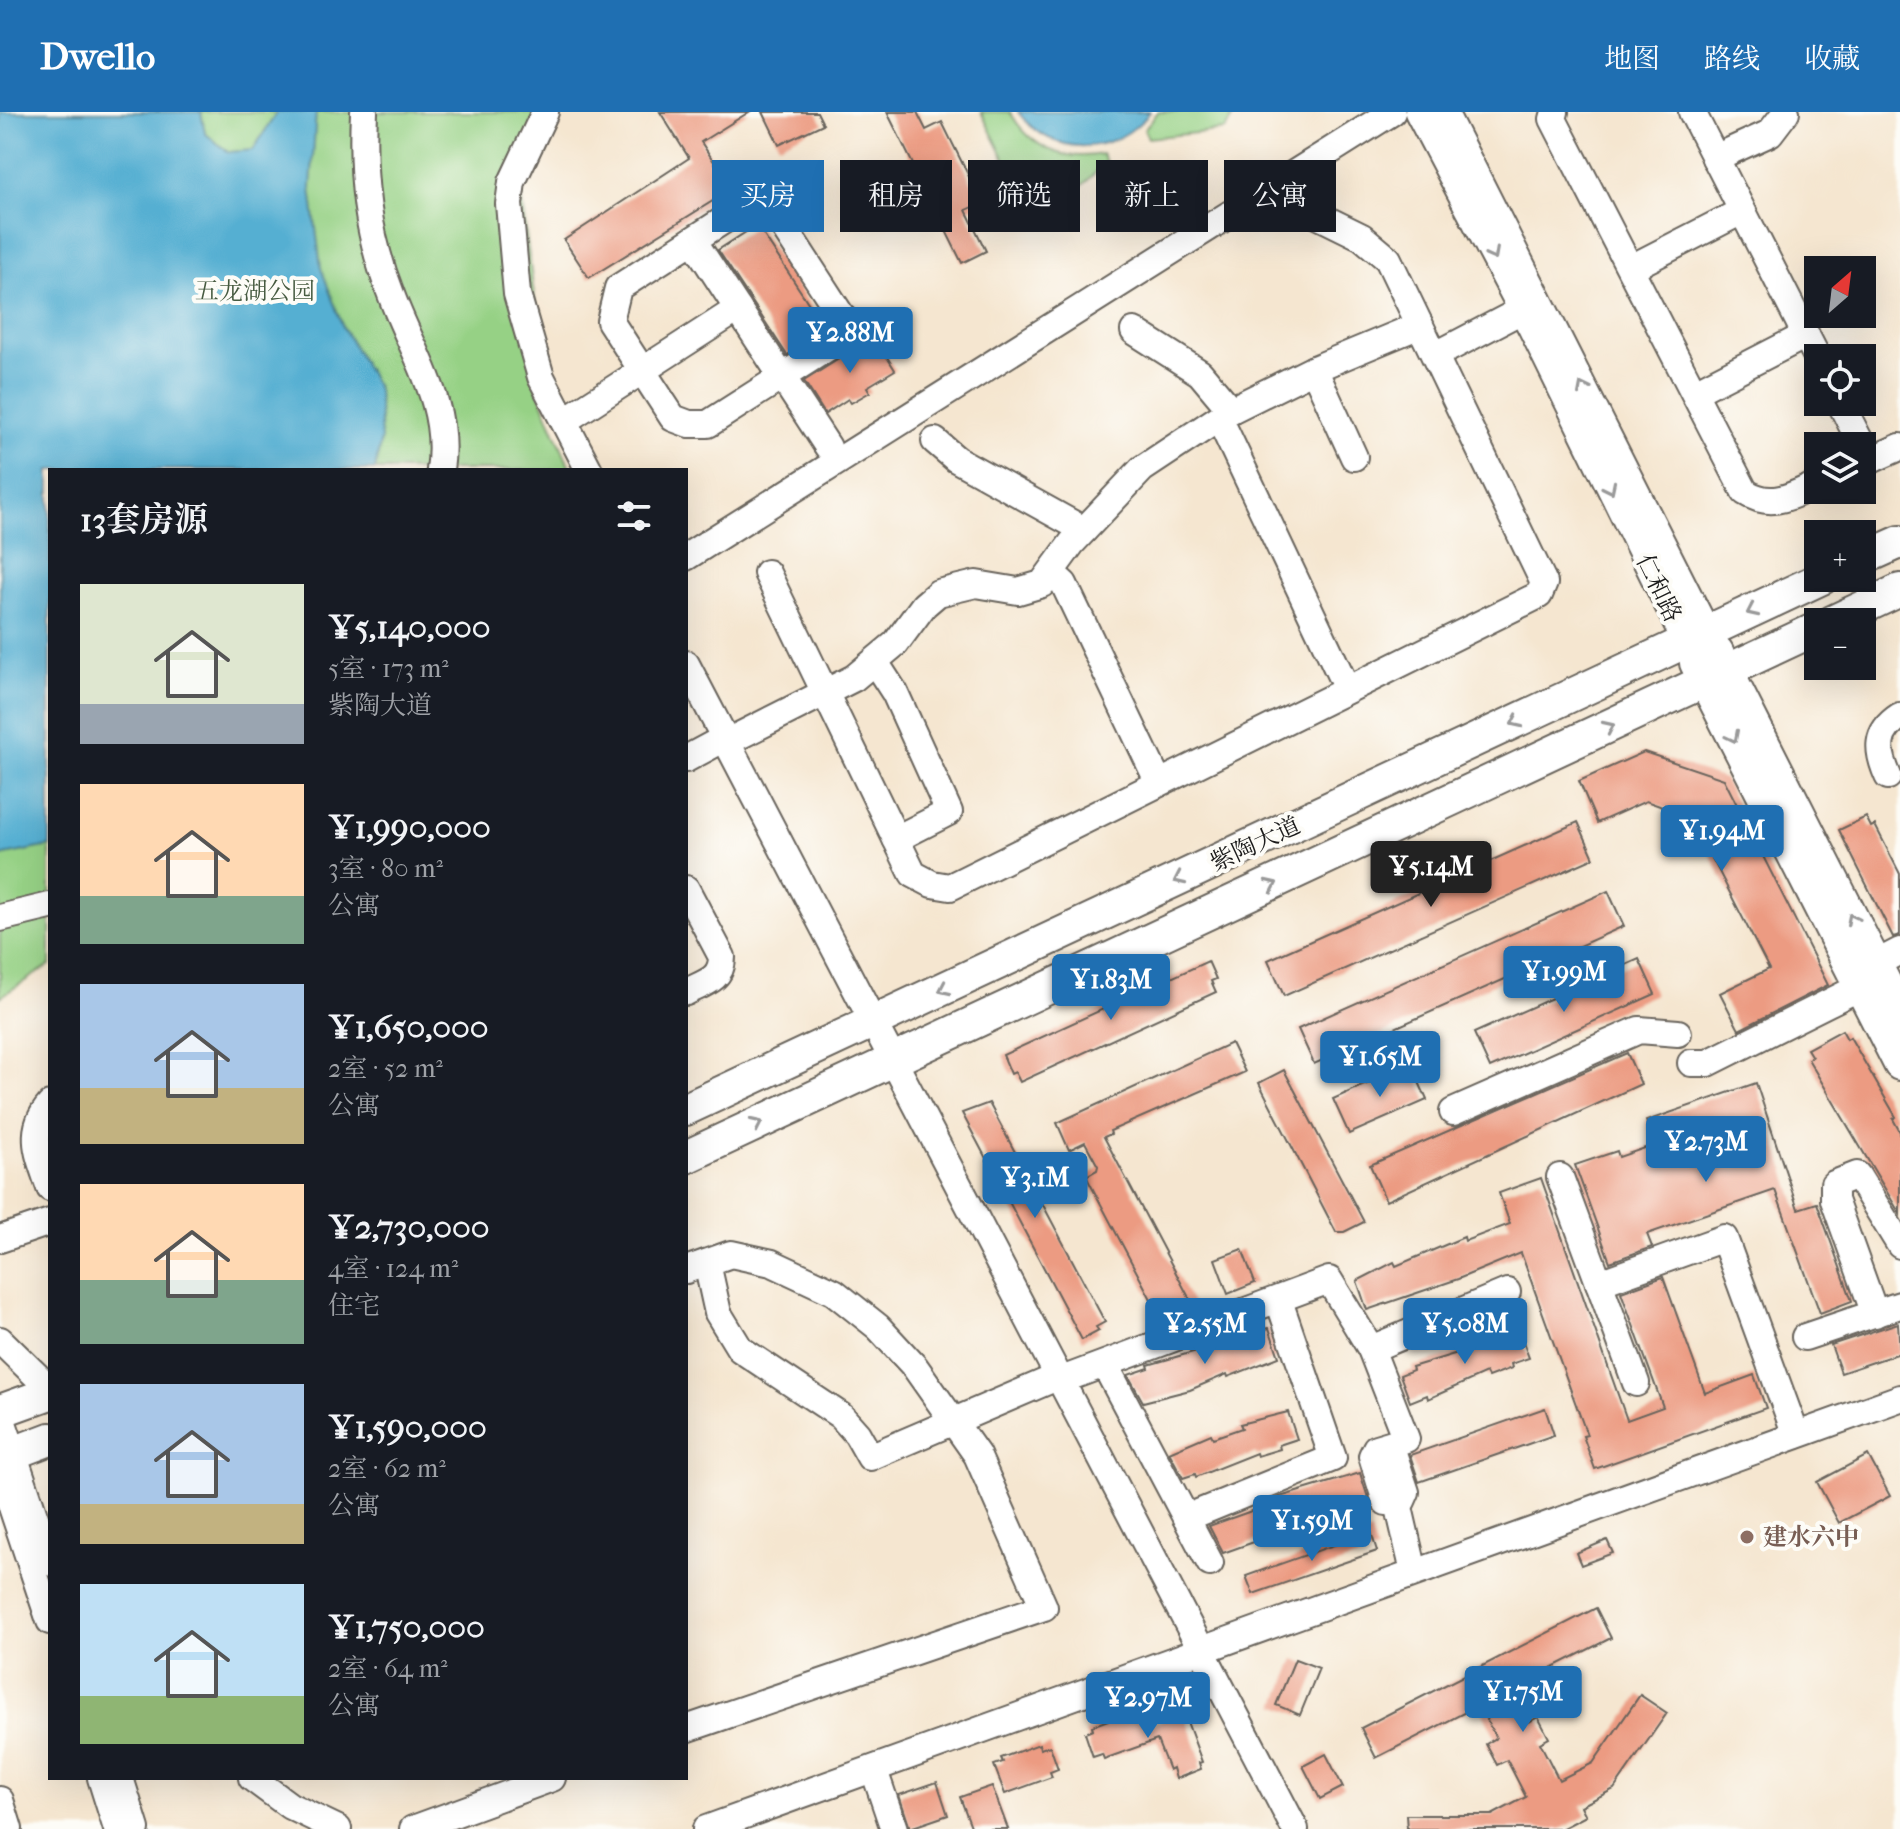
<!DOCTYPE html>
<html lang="zh">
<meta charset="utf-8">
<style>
body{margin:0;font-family:"IM FELL French Canon","Noto Serif SC",serif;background:#20242c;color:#f1f3f6;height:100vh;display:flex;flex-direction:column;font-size:30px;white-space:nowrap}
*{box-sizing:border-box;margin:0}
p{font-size:26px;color:#9ea1a6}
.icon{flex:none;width:44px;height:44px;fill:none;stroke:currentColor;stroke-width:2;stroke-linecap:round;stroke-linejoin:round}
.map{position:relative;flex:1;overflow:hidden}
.details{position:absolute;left:48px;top:356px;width:640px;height:1312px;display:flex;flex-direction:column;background:#171b24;border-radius:0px;box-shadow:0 8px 32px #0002}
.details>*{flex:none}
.top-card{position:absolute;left:712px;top:48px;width:760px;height:72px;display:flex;gap:16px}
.needle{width:52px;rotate:28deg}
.tools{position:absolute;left:1804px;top:144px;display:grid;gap:16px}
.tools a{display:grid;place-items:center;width:72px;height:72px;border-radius:0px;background:#171b24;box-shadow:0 8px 32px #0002;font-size:40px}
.price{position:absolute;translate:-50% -68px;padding:0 18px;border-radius:8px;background:#1f6fb2;color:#fff;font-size:26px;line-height:52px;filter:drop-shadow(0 2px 4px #0008)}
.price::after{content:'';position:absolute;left:50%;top:48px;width:24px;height:18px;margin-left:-12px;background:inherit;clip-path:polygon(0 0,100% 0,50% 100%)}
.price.on{background:#222;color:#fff}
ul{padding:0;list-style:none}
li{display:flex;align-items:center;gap:24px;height:200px;padding:0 32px}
li span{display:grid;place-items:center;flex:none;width:224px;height:160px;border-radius:0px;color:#555}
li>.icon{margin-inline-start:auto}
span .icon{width:96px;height:96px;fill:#fffc;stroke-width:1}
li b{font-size:34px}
h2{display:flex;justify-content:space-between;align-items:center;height:96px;padding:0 32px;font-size:34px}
.tag{padding:0 28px;border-radius:0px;background:#171b24;box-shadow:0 8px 32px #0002;font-size:28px;line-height:72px}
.tag.on{background:#1f6fb2;color:#fff}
header{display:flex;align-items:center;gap:48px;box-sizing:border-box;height:112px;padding:0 40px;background:#1f6fb2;color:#fff}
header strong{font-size:38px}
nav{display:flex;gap:44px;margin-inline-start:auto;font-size:28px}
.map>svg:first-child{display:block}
.green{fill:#96d185;stroke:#597650;stroke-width:2}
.water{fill:#54afd2;stroke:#386677;stroke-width:2}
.building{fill:#ec9b82}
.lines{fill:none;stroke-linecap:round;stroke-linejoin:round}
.minor-casing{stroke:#68635b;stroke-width:30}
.major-casing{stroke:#68635b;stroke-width:36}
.minor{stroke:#fff;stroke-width:26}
.major{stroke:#fff;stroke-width:32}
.oneway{stroke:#999}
.education-dot{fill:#8d6e63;stroke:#fdfcf7;stroke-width:3}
.labels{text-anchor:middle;stroke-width:8;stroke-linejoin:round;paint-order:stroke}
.park-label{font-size:24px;fill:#475b41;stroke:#fdfcf7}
.street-label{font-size:24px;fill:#1c1c1c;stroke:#fdfcf7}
.education-label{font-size:24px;font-weight:bold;fill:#785e54;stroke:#fdfcf7;text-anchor:start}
</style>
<header>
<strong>Dwello</strong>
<nav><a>地图</a><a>路线</a><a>收藏</a></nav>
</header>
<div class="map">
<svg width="1900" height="1717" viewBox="0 0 1900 1717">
<rect width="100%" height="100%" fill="#fdfcf7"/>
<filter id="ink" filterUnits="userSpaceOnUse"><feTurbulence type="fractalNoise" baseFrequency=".0125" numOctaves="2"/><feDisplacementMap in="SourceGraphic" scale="16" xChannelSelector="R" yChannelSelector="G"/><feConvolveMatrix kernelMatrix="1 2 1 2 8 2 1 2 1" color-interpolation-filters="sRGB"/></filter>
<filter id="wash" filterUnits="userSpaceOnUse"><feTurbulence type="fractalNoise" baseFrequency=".006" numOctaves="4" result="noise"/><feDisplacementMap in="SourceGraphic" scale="32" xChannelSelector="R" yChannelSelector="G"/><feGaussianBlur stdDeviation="1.8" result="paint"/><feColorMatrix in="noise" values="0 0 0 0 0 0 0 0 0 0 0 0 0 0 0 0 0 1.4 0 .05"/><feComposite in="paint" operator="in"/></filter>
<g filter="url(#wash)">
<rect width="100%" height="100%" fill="#f5e6d0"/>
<g class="green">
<path d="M0,0h555l-36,68 21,161 -3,48 34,81h-521v495l-50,32z"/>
<path d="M981,0h29c20,35 52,50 92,42l4,8c-17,15 -52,60 -74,51z"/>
<path d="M1158,0h77l-10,18 -77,8 -4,-9z"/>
</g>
<g class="water">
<path d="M0,0h201l4,21 23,19 25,-2 24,-38h39l-5,76 10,80 22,59 35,62 3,50 -6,31h-325v376l-50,10z"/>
<path d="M1018,0h132c-35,45 -98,46 -132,0z"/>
</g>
<g id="blocks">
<g class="building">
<path d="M660,0h89l-48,30 31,47 -143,89 -25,-38 125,-82z"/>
<path d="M763,0h54l6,12 -44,21z"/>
<path d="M887,0h30l9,18 16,-8 40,81 -16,7 20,41 -24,12z"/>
<path d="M757,113l69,105 -39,25 -69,-105z"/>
<path d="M869,216l26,42 -28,17 3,5 -19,11 -3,-4 -23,15 -21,-33 57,-36z"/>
<path d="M1644,640l80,27 104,206 -89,45 -19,-37 49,-24 -78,-152 -45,-16 -49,22 -18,-42z"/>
<path d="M1866,705l5,10 4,-2 25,49v61l-7,2 -54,-107z"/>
<path d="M1578,710l16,36 -310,138 -16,-36z"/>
<path d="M1608,779l16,35 -310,138 -16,-35z"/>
<path d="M1639,847l16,35 -165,74 -16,-35z"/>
<path d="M1208,849l8,18 -5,2 5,11 -196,90 -5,-10 -4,2 -8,-19z"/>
<path d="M1842,918l5,9 3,-2 46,80 -3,2 7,13v82l-92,-155 4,-2 -5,-8z"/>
<path d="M1231,931l14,29 -135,59 1,3 -7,3 90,170 -32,13 -76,-144 11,-6 1,-4 -13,-24 -16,8 -12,-27z"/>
<path d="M1627,941l14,31 -255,117 -16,-36z"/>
<path d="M1411,952l16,36 -78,34 -16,-35z"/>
<path d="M1284,958l80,152 -20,10h-8l-77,-149z"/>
<path d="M1756,971l42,126 19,-6 35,98 -32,12 -45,-123 -128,44 5,13 -42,15 -35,-97 42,-14 2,6 35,-12 -8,-24z"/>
<path d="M989,991l116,219 -9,5 3,4 -17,9 -120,-227z"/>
<path d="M1541,1066l86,242 36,-13 -42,-115 42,-15 42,116 49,-18 12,33 -171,61 -12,-33 4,-1 -66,-182 -63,26 -91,31 -10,-29 37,-19 2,4 68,-29 1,4 45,-17 -11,-31z"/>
<path d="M1242,1137l13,34 -27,11 -13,-35z"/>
<path d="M1898,1211l2,30 -59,20 -10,-28z"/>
<path d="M1269,1216l10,29 -51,20 -1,-3 -37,16 -47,12 -15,-27 21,-7 -1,-3 73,-21 -1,-3z"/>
<path d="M1519,1219l10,27 -18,6 1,4 -24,9 -2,-4 -58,26 -1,-4 -17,7 -10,-27 13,-5 -1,-3 62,-19 -1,-4 32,-12 1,4z"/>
<path d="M1545,1296l9,27 -135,47 -9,-27z"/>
<path d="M1288,1300l9,27 -18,6 1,4 -23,7 -1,-3 -60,24 -1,-3 -12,4 -14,-26 42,-18 2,4 29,-10 -2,-4z"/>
<path d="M1868,1343l22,41 -51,27 -22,-41z"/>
<path d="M1360,1361l9,28 -146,52 -14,-27 62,-22 9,-7z"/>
<path d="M1371,1420l6,19 -124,43 -7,-18z"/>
<path d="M1607,1428l6,13 -32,12 -5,-12z"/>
<path d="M1596,1496l15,30 -99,50 17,34 9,-5 11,21 -9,5 19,37 34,-17 47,-68 27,18 -53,76 -33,17 5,10 -25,13h-154l-1,-14h86l34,-18 -19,-37 -10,5 -11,-21 10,-6 -17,-33 -103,53 -15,-30z"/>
<path d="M1295,1547l24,9 -19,47 -24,-10z"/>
<path d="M1129,1600l2,5 9,-4 5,14 35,-13 3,6 3,-1 16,43 -3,1 2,6 -25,10 -3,-11 -4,2 -12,-30 -53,19 -2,-5 -9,3 -8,-24 8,-3 -1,-4z"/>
<path d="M1039,1632l1,5 10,-3 8,23 -8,3 2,5 -47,17 -11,-29 9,-3 -2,-4z"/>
<path d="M1326,1642l17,33 -23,12 -17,-33z"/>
<path d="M937,1670l11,33 -38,13 -11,-33z"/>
<path d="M992,1674l16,43h-36l-12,-32z"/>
</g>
</g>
</g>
<g filter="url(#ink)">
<use href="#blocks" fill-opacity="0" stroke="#68635b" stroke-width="2"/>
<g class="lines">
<g class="minor-casing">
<g id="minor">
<path d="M364,0c-3,67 3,122 28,185 22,59 58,107 48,173"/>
<path d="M545,0l-33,70 -3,22 8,90 24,83 48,93"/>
<path d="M1418,0l113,215 155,315"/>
<path d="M1444,0l263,520"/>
<path d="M1555,0l-2,7 192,373c27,17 46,4 73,-8"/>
<path d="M1692,0l126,247"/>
<path d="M1715,46l55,-25 16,-21"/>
<path d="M763,83l89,137 -144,92h-19l-16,-6 -63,-97 8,-33z"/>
<path d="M693,128l135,207"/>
<path d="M1631,156l111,-57"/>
<path d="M1134,219l66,42 31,37"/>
<path d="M1436,243l86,-45"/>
<path d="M1314,257l40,88"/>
<path d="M1695,280l111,-57"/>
<path d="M1840,290l30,59"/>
<path d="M1220,308l127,269"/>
<path d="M564,309l174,-112"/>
<path d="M935,329l21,18 128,71"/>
<path d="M1862,352l38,-17"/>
<path d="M686,445l706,-445"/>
<path d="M767,461l146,301 19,10 18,3 589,-292 5,-12 -156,-324 -26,-22 -63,-31"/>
<path d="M1052,461l12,11 95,199"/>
<path d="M875,550l20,31 54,119 -53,27"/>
<path d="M686,552l609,1165"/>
<path d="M727,630l127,-64 42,-35 28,-38 14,-12 38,-9 42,7 24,-7 30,-41 70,-74 89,-59 83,-41 106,-44"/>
<path d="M686,647l39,-21"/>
<path d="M1888,664c-11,-25 -13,-44 12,-60"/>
<path d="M686,777l36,68c0,23 -18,26 -36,35"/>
<path d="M0,806l50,-12"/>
<path d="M1875,852l25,-13"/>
<path d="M1691,951h17l152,-76"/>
<path d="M50,993c-24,27 -10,53 0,83"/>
<path d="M1453,1000l186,-82 39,3"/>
<path d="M1560,1065l76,206"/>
<path d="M0,1127l50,-17"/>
<path d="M707,1151l11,50 22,36 101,67 16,18 13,23 187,-80"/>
<path d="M686,1158l45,-16 41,9 62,29 44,35 37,40 62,88 67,152 -358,122"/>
<path d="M1599,1171l125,-45 72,197"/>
<path d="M1875,1202l-41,-114v-16l23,-9 43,70"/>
<path d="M1805,1225l95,-32"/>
<path d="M0,1228l50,49"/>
<path d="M1371,1237l136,-57"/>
<path d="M1105,1253l105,198"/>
<path d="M1059,1269l270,-101 42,69 35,90 -30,9 -4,8 14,46 16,-1 4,-9 -16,-48"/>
<path d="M0,1302l50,148"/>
<path d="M0,1359l50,150"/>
<path d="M1398,1391l16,69"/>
<path d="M1186,1406l147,-60 -54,-157"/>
<path d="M874,1658l20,59"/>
<path d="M101,1666l16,51"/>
<path d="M120,1666l16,51"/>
<path d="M252,1666l38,28 48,23"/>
<path d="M0,1688l9,29"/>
<path d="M413,1717l139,-51"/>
<path d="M706,1717l1194,-431"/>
</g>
</g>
<g class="major-casing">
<g id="major">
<path d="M1862,447l38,-17"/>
<path d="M1832,510l68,-32"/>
<path d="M1717,540l183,361"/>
<path d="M1696,551l204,401"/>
<path d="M686,997l1136,-531"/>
<path d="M686,1045l1132,-529"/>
<path d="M0,1299l50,-18"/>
<path d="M0,1346l50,-19"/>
</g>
</g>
<use href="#minor" class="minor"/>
<use href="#major" class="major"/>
</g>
<defs><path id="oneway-chevron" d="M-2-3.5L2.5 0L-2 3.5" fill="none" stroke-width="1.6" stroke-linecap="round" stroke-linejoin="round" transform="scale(2)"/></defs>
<g class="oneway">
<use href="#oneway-chevron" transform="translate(1493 143) rotate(62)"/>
<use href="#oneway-chevron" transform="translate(1583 276) rotate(-117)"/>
<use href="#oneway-chevron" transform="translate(1610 376) rotate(64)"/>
<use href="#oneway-chevron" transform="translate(1752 499) rotate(155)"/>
<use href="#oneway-chevron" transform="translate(1516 610) rotate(155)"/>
<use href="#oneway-chevron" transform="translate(1609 615) rotate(-25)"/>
<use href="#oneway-chevron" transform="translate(1733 625) rotate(63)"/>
<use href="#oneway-chevron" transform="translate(1179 767) rotate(155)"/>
<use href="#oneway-chevron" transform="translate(1272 773) rotate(-25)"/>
<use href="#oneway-chevron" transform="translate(1852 807) rotate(-117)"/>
<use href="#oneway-chevron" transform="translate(944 877) rotate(155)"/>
<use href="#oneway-chevron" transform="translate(757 1012) rotate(-25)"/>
</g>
</g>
<circle class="education-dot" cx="1747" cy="1425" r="8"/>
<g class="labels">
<g class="park-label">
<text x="255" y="187">五龙湖公园</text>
</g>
<g class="street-label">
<text transform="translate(1659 476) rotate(64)" y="8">仁和路</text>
<text transform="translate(1255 732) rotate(-25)" y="8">紫陶大道</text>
</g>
<g class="education-label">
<text x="1763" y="1433">建水六中</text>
</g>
</g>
</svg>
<div class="tools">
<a><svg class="needle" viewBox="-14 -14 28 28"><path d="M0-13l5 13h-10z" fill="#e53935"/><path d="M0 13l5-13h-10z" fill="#9ea1a6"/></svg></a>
<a><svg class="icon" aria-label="locate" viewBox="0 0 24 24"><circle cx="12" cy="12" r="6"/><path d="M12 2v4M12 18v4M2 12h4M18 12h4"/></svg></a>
<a><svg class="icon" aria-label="layers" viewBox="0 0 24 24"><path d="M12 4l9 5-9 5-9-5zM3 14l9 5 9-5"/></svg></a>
<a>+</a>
<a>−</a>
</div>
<b class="price" style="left:850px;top:263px">¥2.88M</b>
<b class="price" style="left:1722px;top:761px">¥1.94M</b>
<b class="price on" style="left:1431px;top:797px">¥5.14M</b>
<b class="price" style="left:1564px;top:902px">¥1.99M</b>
<b class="price" style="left:1111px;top:910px">¥1.83M</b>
<b class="price" style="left:1380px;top:987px">¥1.65M</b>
<b class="price" style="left:1706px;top:1072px">¥2.73M</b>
<b class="price" style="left:1035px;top:1108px">¥3.1M</b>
<b class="price" style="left:1205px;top:1254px">¥2.55M</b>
<b class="price" style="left:1465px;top:1254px">¥5.08M</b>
<b class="price" style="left:1312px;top:1451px">¥1.59M</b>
<b class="price" style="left:1523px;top:1622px">¥1.75M</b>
<b class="price" style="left:1148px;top:1628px">¥2.97M</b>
<div class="top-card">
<a class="tag on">买房</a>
<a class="tag">租房</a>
<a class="tag">筛选</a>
<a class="tag">新上</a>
<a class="tag">公寓</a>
</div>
<section class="details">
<h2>13套房源<svg class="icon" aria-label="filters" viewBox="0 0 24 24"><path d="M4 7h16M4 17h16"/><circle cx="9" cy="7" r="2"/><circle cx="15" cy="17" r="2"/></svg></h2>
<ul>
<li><span style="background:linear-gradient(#dfe7d0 75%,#9aa5b1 0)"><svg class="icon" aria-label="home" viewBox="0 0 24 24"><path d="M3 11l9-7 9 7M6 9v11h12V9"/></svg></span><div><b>¥5,140,000</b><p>5室 · 173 m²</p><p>紫陶大道</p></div></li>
<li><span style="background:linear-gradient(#ffd9b3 70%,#7fa58c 0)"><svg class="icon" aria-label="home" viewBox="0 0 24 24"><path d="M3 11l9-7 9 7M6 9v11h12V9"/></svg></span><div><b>¥1,990,000</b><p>3室 · 80 m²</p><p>公寓</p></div></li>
<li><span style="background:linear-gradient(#a9c7e8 65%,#c2b280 0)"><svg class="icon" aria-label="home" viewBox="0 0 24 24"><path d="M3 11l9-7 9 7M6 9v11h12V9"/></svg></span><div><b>¥1,650,000</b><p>2室 · 52 m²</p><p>公寓</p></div></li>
<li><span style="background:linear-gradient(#ffd9b3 60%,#7fa58c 0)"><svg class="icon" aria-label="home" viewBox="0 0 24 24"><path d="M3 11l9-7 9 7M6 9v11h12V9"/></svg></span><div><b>¥2,730,000</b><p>4室 · 124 m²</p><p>住宅</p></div></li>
<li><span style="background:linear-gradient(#a9c7e8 75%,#c2b280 0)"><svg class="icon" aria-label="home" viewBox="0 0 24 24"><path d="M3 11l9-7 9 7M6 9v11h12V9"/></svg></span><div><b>¥1,590,000</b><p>2室 · 62 m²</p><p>公寓</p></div></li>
<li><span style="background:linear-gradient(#bfe0f5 70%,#8fb573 0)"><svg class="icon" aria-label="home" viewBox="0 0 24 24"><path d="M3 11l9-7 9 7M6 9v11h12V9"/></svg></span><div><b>¥1,750,000</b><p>2室 · 64 m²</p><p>公寓</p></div></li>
</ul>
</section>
</div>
